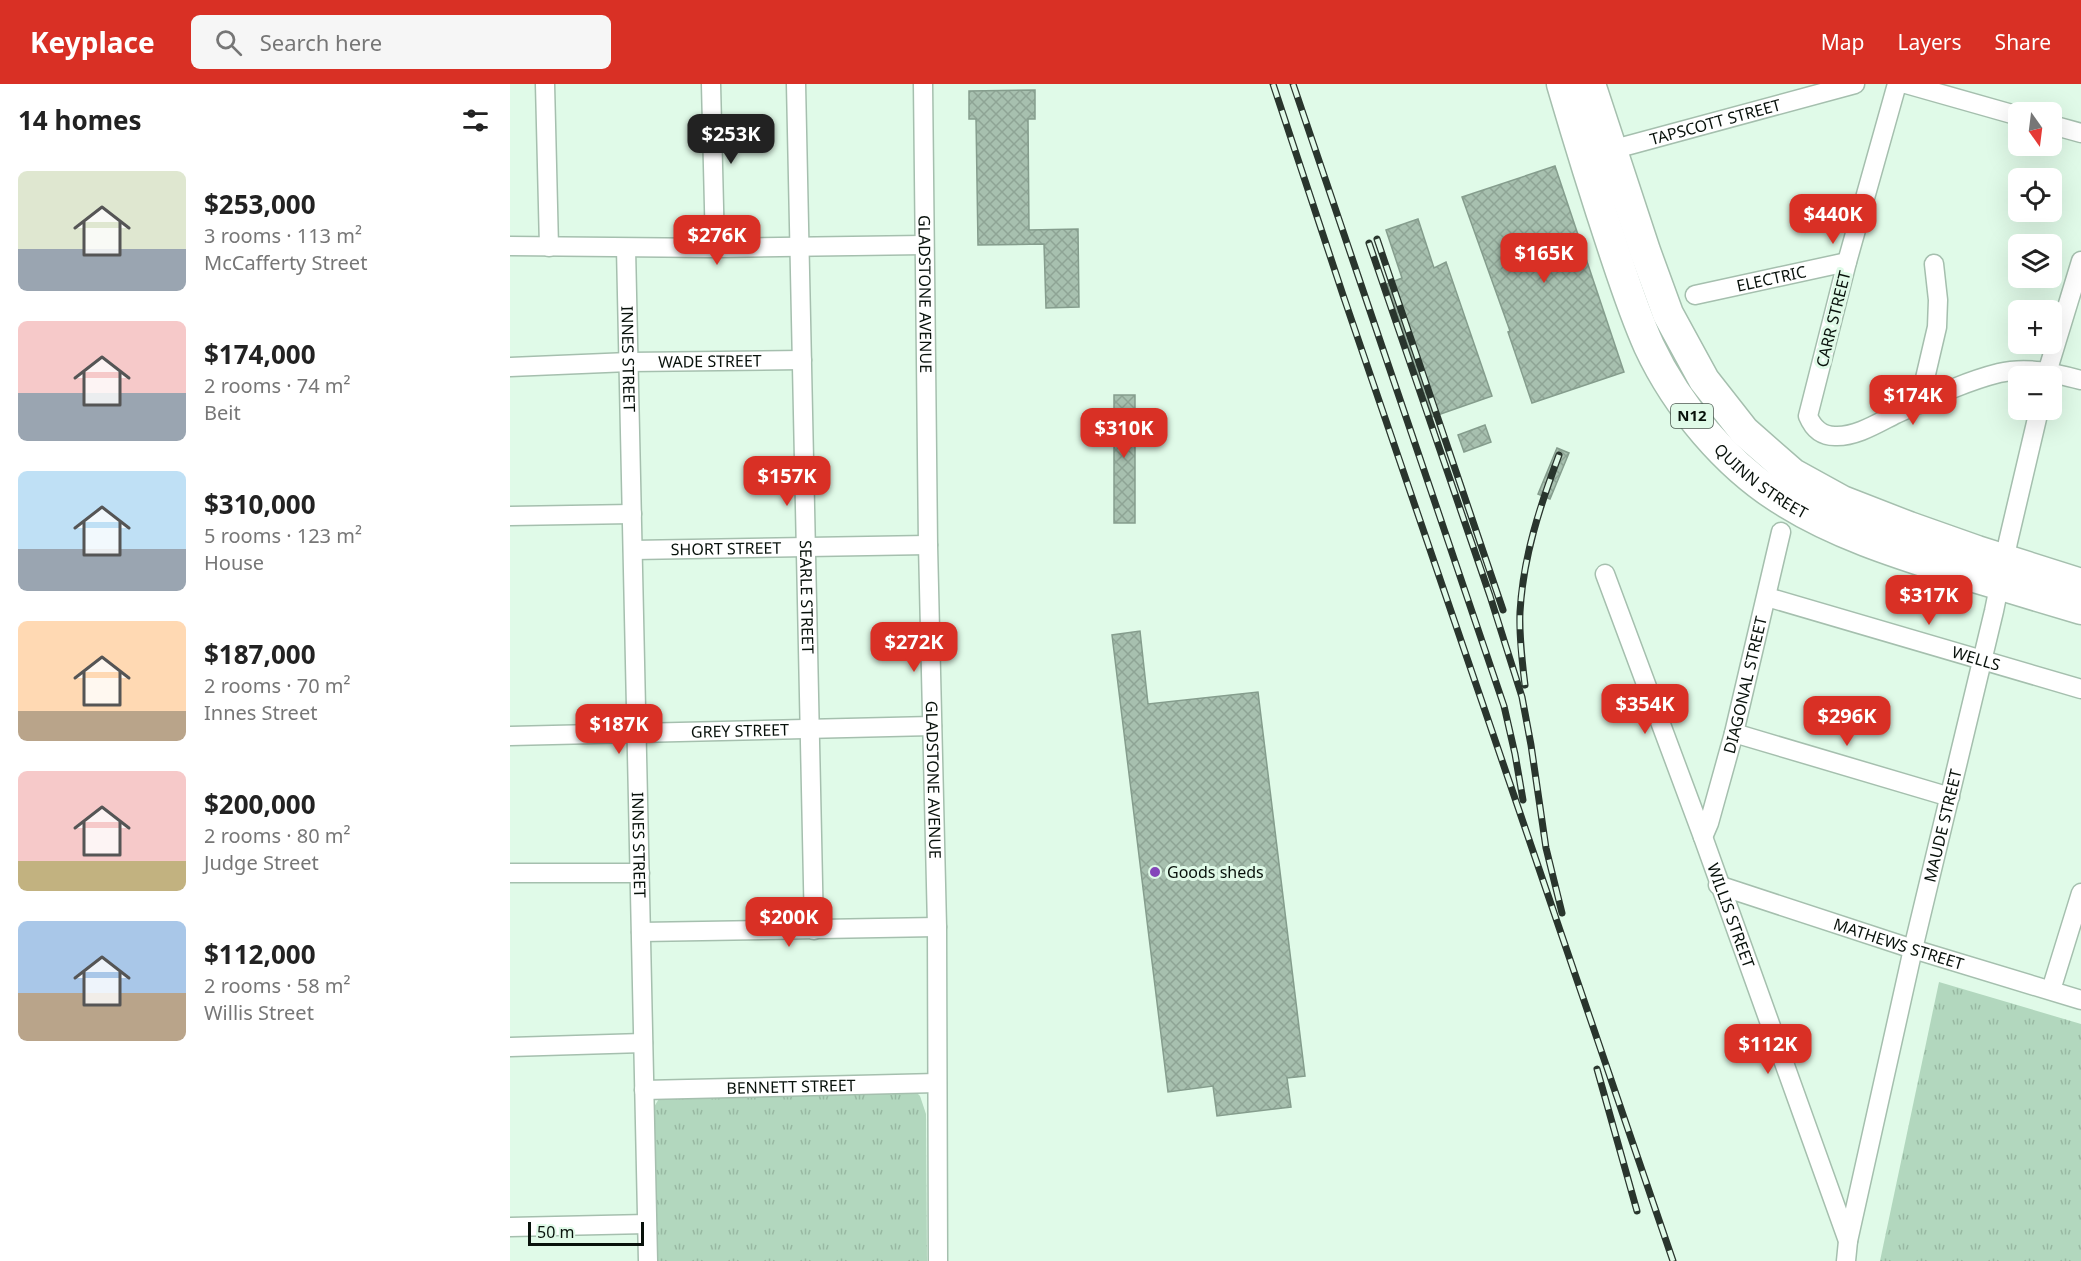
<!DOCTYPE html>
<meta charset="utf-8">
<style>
body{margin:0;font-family:"Noto Sans",sans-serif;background:#f6f6f6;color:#222;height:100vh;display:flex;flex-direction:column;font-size:22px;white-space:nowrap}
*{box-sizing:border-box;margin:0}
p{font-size:20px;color:#767676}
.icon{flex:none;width:33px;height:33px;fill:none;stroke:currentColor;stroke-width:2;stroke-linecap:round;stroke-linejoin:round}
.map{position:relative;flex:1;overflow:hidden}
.drawer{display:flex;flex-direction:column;background:#fff;width:510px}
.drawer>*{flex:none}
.needle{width:39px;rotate:166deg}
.fabs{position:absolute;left:1498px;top:18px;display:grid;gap:12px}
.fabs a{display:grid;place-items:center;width:54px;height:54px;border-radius:9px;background:#fff;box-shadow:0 6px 24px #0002;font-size:30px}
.scale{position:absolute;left:18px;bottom:15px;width:116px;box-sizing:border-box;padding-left:6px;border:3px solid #08110b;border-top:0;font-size:16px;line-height:21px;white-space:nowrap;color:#08110b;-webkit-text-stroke:4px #e0fae8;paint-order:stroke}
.price{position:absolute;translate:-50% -51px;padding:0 14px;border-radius:12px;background:#d93025;color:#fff;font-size:20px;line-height:39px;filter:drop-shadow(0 2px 3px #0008)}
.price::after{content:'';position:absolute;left:50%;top:36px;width:18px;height:14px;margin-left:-9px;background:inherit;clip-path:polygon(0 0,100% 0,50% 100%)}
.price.selected{background:#222;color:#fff}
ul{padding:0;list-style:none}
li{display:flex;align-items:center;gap:18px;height:150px;padding:0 18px}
li span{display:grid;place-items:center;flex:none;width:168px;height:120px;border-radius:9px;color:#555}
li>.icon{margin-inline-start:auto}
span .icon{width:72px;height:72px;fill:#fffc;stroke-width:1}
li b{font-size:26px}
h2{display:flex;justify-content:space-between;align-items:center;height:72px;padding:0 18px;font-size:26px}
header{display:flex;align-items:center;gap:36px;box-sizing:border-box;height:84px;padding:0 30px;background:#d93025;color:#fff}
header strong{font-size:28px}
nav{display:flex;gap:33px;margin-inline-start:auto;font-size:21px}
.search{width:420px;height:54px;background:#f6f6f6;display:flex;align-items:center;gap:15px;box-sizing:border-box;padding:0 21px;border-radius:9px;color:#767676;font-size:22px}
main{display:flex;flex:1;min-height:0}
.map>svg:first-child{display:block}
.park{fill:url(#park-tufts)}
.building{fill:url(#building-cross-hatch);stroke:#859d8d;stroke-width:1.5}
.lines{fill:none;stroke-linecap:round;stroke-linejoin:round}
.minor-casing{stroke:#a5bfae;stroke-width:21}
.trunk-casing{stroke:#a5bfae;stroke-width:33}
.minor{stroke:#fff;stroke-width:18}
.trunk{stroke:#fff;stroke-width:30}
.rail-casing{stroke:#29352d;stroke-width:7}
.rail{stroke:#e0fae8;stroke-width:4.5;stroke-dasharray:14;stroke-linecap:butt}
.poi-dot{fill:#8445ba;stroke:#e0fae8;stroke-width:2}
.labels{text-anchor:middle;stroke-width:6;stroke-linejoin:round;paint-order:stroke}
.shield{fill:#e0fae8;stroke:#49574d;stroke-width:1.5}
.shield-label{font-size:15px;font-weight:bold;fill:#08110b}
.street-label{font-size:16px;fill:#08110b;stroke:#e0fae8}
.poi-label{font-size:16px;fill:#08110b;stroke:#e0fae8;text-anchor:start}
</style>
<header>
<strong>Keyplace</strong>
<div class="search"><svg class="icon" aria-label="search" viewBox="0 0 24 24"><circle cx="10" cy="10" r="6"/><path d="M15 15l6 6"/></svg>Search here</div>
<nav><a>Map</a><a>Layers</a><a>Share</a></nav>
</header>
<main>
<section class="drawer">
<h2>14 homes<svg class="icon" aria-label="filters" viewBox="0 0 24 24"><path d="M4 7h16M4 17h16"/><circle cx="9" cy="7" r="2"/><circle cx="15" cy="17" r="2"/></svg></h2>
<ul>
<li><span style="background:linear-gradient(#dfe7d0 65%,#9aa5b1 0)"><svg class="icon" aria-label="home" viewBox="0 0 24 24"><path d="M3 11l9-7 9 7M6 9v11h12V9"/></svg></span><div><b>$253,000</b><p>3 rooms · 113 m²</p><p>McCafferty Street</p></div></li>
<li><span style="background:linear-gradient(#f6c9c9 60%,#9aa5b1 0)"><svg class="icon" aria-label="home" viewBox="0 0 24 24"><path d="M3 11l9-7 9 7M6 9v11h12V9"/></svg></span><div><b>$174,000</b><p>2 rooms · 74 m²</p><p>Beit</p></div></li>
<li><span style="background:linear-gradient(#bfe0f5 65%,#9aa5b1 0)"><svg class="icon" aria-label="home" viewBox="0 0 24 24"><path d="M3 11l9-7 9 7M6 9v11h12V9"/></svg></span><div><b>$310,000</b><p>5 rooms · 123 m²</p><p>House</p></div></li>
<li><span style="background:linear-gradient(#ffd9b3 75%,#b9a48a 0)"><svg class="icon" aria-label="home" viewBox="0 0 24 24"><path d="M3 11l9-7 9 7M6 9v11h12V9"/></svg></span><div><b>$187,000</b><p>2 rooms · 70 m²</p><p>Innes Street</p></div></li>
<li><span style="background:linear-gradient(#f6c9c9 75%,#c2b280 0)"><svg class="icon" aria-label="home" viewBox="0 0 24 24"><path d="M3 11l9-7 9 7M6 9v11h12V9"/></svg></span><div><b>$200,000</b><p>2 rooms · 80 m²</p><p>Judge Street</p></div></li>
<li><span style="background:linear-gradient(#a9c7e8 60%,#b9a48a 0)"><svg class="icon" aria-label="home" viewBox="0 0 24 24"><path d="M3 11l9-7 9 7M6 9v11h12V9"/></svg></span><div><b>$112,000</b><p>2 rooms · 58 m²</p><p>Willis Street</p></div></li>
</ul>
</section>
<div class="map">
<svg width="1571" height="1177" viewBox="0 0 1571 1177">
<defs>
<pattern id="park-tufts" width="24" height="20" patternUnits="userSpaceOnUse" patternTransform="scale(1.5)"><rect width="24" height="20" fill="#b2d7be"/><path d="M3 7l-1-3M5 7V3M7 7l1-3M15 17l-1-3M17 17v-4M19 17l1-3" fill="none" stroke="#98b8a2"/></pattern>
<pattern id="building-cross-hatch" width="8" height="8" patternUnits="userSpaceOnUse" patternTransform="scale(1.5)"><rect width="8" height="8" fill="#a7c0af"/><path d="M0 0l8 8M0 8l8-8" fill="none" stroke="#8ea495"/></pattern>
</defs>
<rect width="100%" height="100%" fill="#e0fae8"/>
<g class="park">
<path d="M1429,898l142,42v237h-201z"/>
<path d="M405,1007l5,5 6,18 1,147h-270l-3,-154 6,-10z"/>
</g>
<g class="building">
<path d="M525,6v29h-7l1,111 49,-1 1,78 -33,1 -2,-64 -66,1 -2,-126h-7v-28z"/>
<path d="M1045,82l69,206 -92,31 -24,-71 2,-1 -48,-134z"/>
<path d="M908,135l16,49 12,-6 46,134 -60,21 -45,-133 15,-6 -16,-48z"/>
<rect x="604" y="311" width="21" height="128"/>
<path d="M975,341l6,17 -27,10 -6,-17z"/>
<path d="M1047,364l12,5 -19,46 -12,-5z"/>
<path d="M630,547l8,73 110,-12 47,384 -18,2 4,29 -74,9 -4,-30 -45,6 -56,-457z"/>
</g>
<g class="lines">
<g class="minor-casing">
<g id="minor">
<path d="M35,0l4,163"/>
<path d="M201,0l4,164"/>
<path id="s1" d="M286,0l18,846"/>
<path id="s2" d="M413,0l5,461 9,382 1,334"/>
<path d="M1387,0l-50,178 -39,154c5,12 13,20 27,20 21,1 43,-13 61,-22 33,-15 67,-32 103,-41 28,-7 55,0 82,7"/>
<path d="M1396,0l113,32"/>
<path d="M1542,41l29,8"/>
<path id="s3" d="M1101,66l244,-66"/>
<path d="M0,162l205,2 209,-3"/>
<path id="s4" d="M116,164l22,1013"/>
<path id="s5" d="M1185,211l152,-33"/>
<path id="s6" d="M0,283l119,-5 173,-2"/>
<path d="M1536,292l35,-115"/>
<path d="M1409,320l18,-77 1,-27 -4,-36"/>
<path d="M0,432l122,-2"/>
<path id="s7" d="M123,466l295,-5"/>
<path id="s8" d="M1095,490l98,263 145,404 -2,20"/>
<path id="s9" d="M1257,513l314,92"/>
<path d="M1224,649l216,64"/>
<path id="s10" d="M0,652l422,-10"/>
<path id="s11" d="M1193,753l6,-14 25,-90 47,-201"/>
<path d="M0,789h130"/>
<path id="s12" d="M1208,801l195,64 168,51"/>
<path d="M131,848l296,-5"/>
<path d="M1541,906l30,-97"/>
<path d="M0,963l133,-4"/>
<path id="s13" d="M134,1006l293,-7"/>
<path d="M0,1143l137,-3"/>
<path id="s14" d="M1338,1157l65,-292 81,-338 14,-69 31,-132"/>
</g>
</g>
<g class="trunk-casing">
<g id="trunk">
<path id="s15" d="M1052,0c17,58 35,116 54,173 10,30 20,60 33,89 28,60 78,120 135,155 51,32 110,51 167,69 43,13 87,26 130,39"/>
<path d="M1080,0l55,167 23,63 36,66 40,51 49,43 49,27 67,26 68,24 104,33"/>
</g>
</g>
<use href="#minor" class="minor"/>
<use href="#trunk" class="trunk"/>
<g class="rail-casing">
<g id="rail">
<path d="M763,0l70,211 330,966"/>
<path d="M783,0l211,622 11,48 8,46"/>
<path d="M867,155l126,371"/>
<path d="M859,159l121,353 32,101 9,48 15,103 16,65"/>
<path d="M1015,601c-3,-24 -6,-49 -5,-73 3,-55 20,-106 39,-157"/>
<path d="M1087,985l40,142"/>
</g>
</g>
<use href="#rail" class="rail"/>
</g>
<circle class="poi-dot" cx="645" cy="788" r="6"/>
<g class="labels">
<rect class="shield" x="1161" y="320" width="42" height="24" rx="4.5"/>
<g class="shield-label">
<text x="1182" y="337">N12</text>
</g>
<g class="street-label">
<text dy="6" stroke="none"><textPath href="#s3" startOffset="108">TAPSCOTT STREET</textPath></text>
<text dy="6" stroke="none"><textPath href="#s5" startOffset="78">ELECTRIC</textPath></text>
<text dy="6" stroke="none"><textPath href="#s2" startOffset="210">GLADSTONE AVENUE</textPath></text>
<text transform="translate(1323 235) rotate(-76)" y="6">CARR STREET</text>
<text dy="6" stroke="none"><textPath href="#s4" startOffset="111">INNES STREET</textPath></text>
<text dy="6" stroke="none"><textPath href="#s6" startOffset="200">WADE STREET</textPath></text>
<text dy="6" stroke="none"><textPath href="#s15" startOffset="454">QUINN STREET</textPath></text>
<text dy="6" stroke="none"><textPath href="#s7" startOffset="93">SHORT STREET</textPath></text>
<text dy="6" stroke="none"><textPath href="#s1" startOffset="513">SEARLE STREET</textPath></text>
<text dy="6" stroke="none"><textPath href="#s9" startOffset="218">WELLS</textPath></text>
<text dy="6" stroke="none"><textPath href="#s11" startOffset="158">DIAGONAL STREET</textPath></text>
<text dy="6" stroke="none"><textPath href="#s10" startOffset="230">GREY STREET</textPath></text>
<text dy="6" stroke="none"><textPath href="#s2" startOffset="696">GLADSTONE AVENUE</textPath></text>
<text dy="6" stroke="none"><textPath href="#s14" startOffset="426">MAUDE STREET</textPath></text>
<text dy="6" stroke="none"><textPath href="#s4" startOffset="597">INNES STREET</textPath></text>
<text dy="6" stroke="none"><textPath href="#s8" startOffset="364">WILLIS STREET</textPath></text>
<text dy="6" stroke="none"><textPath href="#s12" startOffset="190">MATHEWS STREET</textPath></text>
<text dy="6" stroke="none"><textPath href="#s13" startOffset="147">BENNETT STREET</textPath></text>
</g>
<g class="poi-label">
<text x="657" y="794">Goods sheds</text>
</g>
</g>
</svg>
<div class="fabs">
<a><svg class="needle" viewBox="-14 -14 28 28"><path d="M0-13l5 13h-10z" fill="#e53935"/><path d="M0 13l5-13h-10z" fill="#767676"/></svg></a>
<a><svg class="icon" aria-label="locate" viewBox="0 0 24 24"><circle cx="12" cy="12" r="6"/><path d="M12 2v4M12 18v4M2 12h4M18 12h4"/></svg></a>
<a><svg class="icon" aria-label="layers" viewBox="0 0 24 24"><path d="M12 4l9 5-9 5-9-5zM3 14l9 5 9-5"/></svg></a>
<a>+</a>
<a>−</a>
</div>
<div class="scale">50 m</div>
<b class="price selected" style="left:221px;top:81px">$253K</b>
<b class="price" style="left:1323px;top:161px">$440K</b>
<b class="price" style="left:207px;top:182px">$276K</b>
<b class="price" style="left:1034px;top:200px">$165K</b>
<b class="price" style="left:1403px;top:342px">$174K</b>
<b class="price" style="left:614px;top:375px">$310K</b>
<b class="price" style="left:277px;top:423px">$157K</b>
<b class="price" style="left:1419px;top:542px">$317K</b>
<b class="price" style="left:404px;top:589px">$272K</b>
<b class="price" style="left:1135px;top:651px">$354K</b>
<b class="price" style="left:1337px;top:663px">$296K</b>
<b class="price" style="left:109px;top:671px">$187K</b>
<b class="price" style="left:279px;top:864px">$200K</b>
<b class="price" style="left:1258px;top:991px">$112K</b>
</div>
</main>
